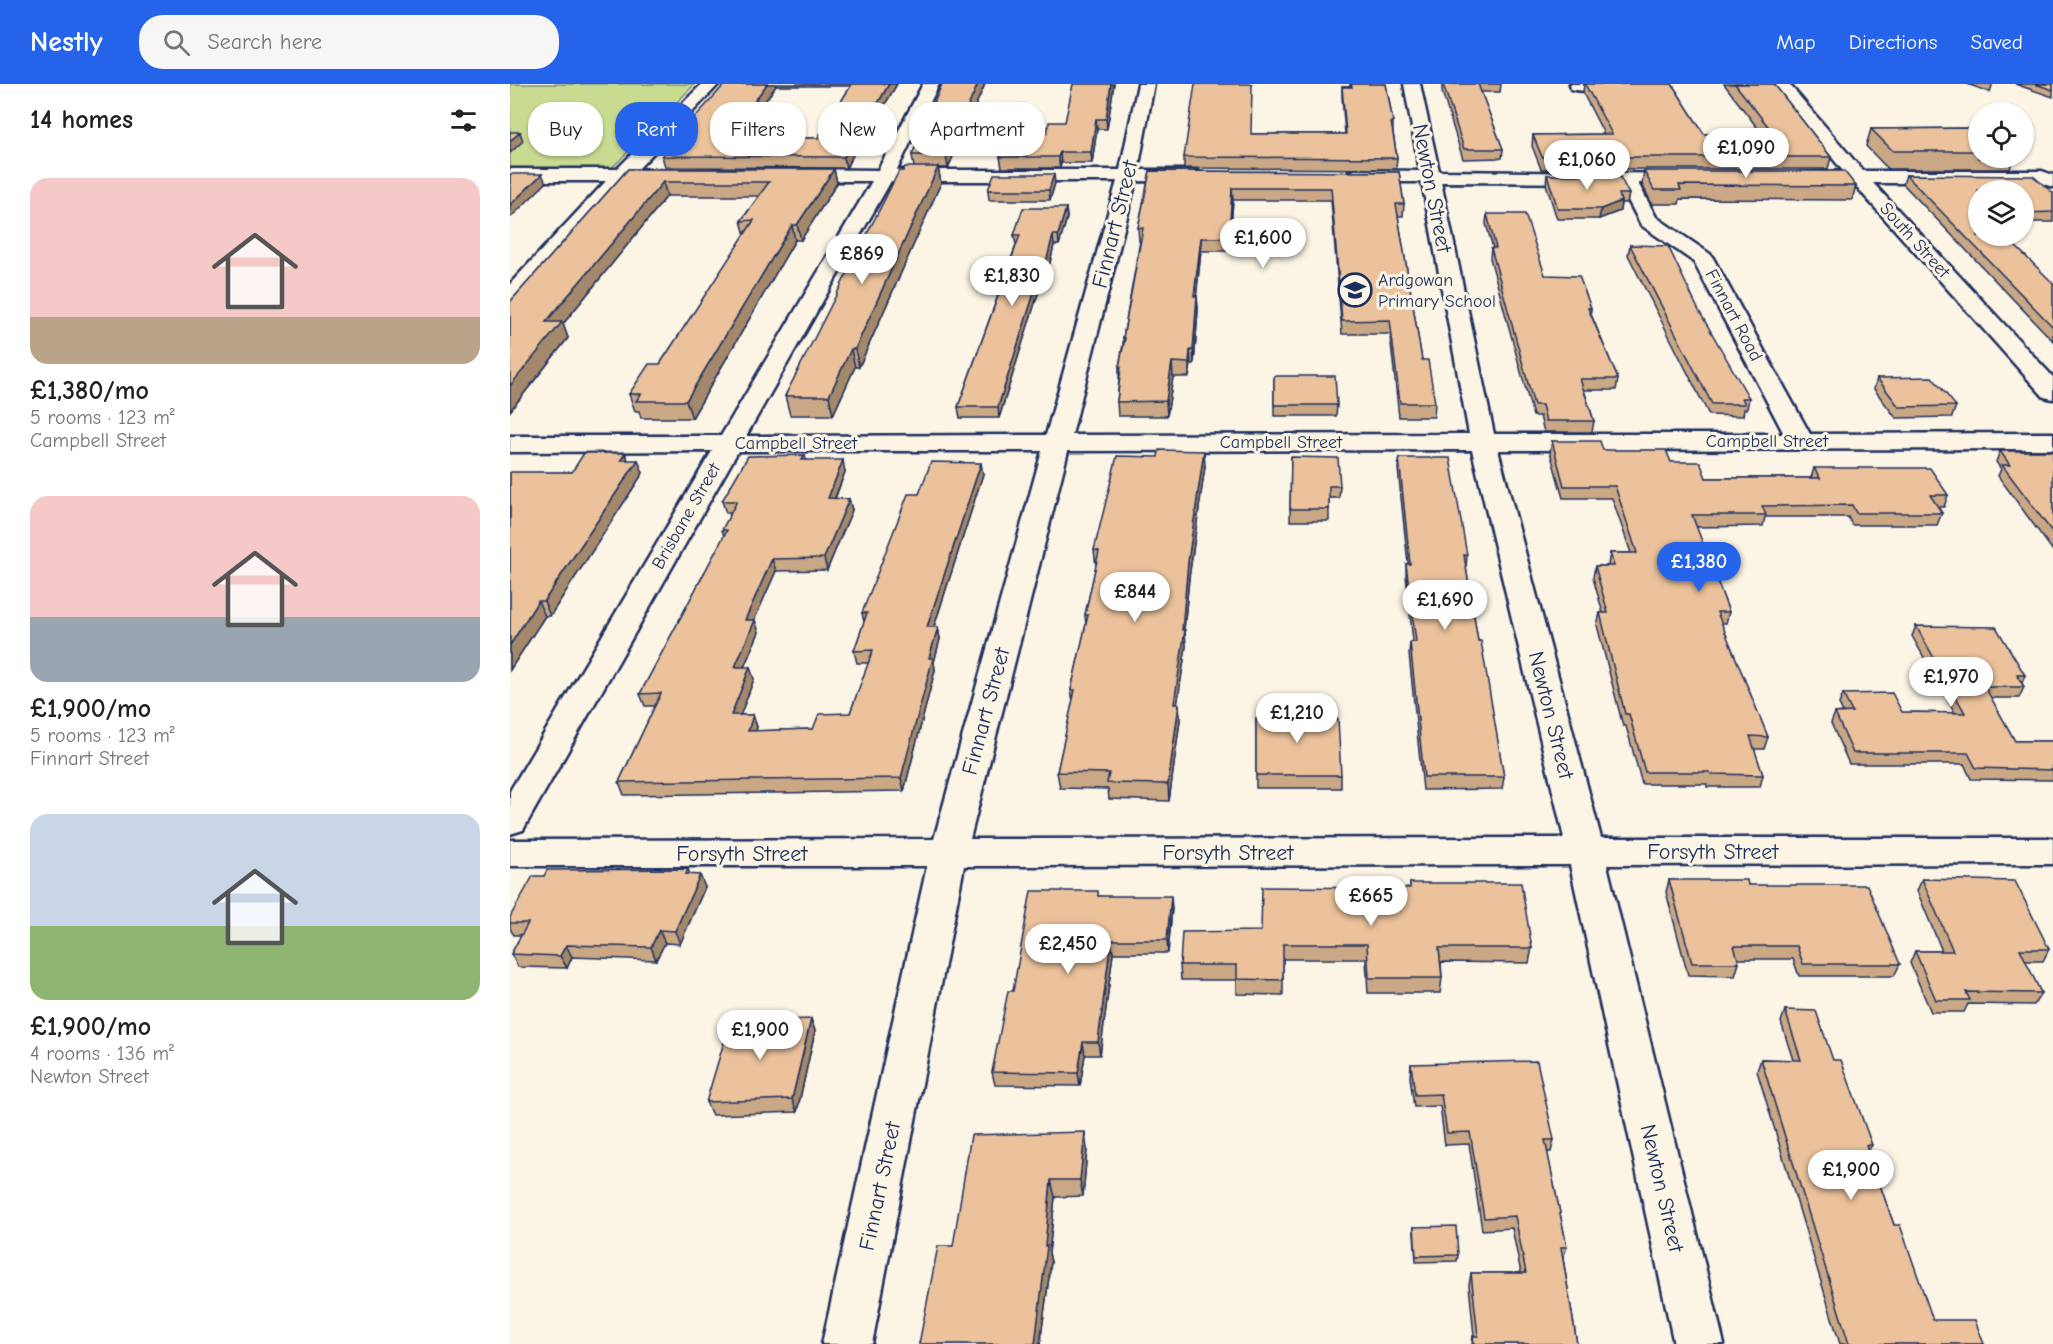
<!DOCTYPE html>
<meta charset="utf-8">
<style>
body{margin:0;font-family:"Comic Neue",sans-serif;background:#f6f6f6;color:#202124;height:100vh;display:flex;flex-direction:column;font-size:22px;white-space:nowrap}
*{box-sizing:border-box;margin:0}
p{font-size:20px;color:#757577}
.icon{flex:none;width:33px;height:33px;fill:none;stroke:currentColor;stroke-width:2;stroke-linecap:round;stroke-linejoin:round}
.map{position:relative;flex:1;overflow:hidden}
.side{display:flex;flex-direction:column;background:#fff;width:510px}
.side>*{flex:none}
.banner{position:absolute;left:18px;top:18px;width:570px;height:54px;display:flex;gap:12px}
.controls{position:absolute;left:1458px;top:18px;display:grid;gap:12px}
.controls a{display:grid;place-items:center;width:66px;height:66px;border-radius:50%;background:#fff;box-shadow:0 2px 4px #0004;font-size:30px}
.price{position:absolute;translate:-50% -51px;padding:0 14px;border-radius:21px;background:#fff;color:#222;font-size:20px;line-height:39px;filter:drop-shadow(0 2px 3px #0008)}
.price::after{content:'';position:absolute;left:50%;top:36px;width:18px;height:14px;margin-left:-9px;background:inherit;clip-path:polygon(0 0,100% 0,50% 100%)}
.price.current{background:#2563eb;color:#fff}
ul{padding:0;list-style:none}
li{display:grid;align-content:center;gap:12px;height:318px;padding:0 30px}
li span{display:grid;place-items:center;height:186px;border-radius:18px;color:#555}
li>.icon{margin-inline-start:auto}
span .icon{width:108px;height:108px;fill:#fffc;stroke-width:1}
li b{font-size:26px}
h2{display:flex;justify-content:space-between;align-items:center;height:72px;padding:0 30px;font-size:26px}
.pill{padding:0 21px;border-radius:24px;background:#fff;box-shadow:0 2px 4px #0004;font-size:21px;line-height:54px}
.pill.current{background:#2563eb;color:#fff}
header{display:flex;align-items:center;gap:36px;box-sizing:border-box;height:84px;padding:0 30px;background:#2563eb;color:#fff}
header strong{font-size:28px}
nav{display:flex;gap:33px;margin-inline-start:auto;font-size:21px}
.search{width:420px;height:54px;background:#f6f6f6;display:flex;align-items:center;gap:15px;box-sizing:border-box;padding:0 21px;border-radius:24px;color:#757577;font-size:22px}
main{display:flex;flex:1;min-height:0}
.map>svg:first-child{display:block}
.green{fill:#c8db90;stroke:#728577;stroke-width:1.5}
.lines{fill:none;stroke-linecap:round;stroke-linejoin:round}
.minor-casing{stroke:#1b2f5e;stroke-width:5}
.minor{fill:#fcf5e5;fill-rule:evenodd}
.wall{fill:#caa785;stroke:#1b2f5e;stroke-width:1.5;fill-rule:evenodd}
.shaded-wall{fill:#a4886c;stroke:#1b2f5e;stroke-width:1.5}
.building{fill:#ebc29b;stroke:#1b2f5e;stroke-width:1.5}
.labels{text-anchor:middle;stroke-width:6;stroke-linejoin:round;paint-order:stroke}
.far-street-label{font-size:18px;fill:#1b2f5e;stroke:#fcf5e5}
.far-poi-label{font-size:18px;fill:#1b2f5e;stroke:#fcf5e5;text-anchor:start}
.street-label{font-size:22px;fill:#1b2f5e;stroke:#fcf5e5}
</style>
<header>
<strong>Nestly</strong>
<div class="search"><svg class="icon" aria-label="search" viewBox="0 0 24 24"><circle cx="10" cy="10" r="6"/><path d="M15 15l6 6"/></svg>Search here</div>
<nav><a>Map</a><a>Directions</a><a>Saved</a></nav>
</header>
<main>
<section class="side">
<h2>14 homes<svg class="icon" aria-label="filters" viewBox="0 0 24 24"><path d="M4 7h16M4 17h16"/><circle cx="9" cy="7" r="2"/><circle cx="15" cy="17" r="2"/></svg></h2>
<ul>
<li><span style="background:linear-gradient(#f6c9c9 75%,#b9a48a 0)"><svg class="icon" aria-label="home" viewBox="0 0 24 24"><path d="M3 11l9-7 9 7M6 9v11h12V9"/></svg></span><div><b>£1,380/mo</b><p>5 rooms · 123 m²</p><p>Campbell Street</p></div></li>
<li><span style="background:linear-gradient(#f6c9c9 65%,#9aa5b1 0)"><svg class="icon" aria-label="home" viewBox="0 0 24 24"><path d="M3 11l9-7 9 7M6 9v11h12V9"/></svg></span><div><b>£1,900/mo</b><p>5 rooms · 123 m²</p><p>Finnart Street</p></div></li>
<li><span style="background:linear-gradient(#c9d6e8 60%,#8fb573 0)"><svg class="icon" aria-label="home" viewBox="0 0 24 24"><path d="M3 11l9-7 9 7M6 9v11h12V9"/></svg></span><div><b>£1,900/mo</b><p>4 rooms · 136 m²</p><p>Newton Street</p></div></li>
</ul>
</section>
<div class="map">
<svg width="1543" height="1260" viewBox="0 0 1543 1260">
<rect width="100%" height="100%" fill="#fcf5e5"/>
<filter id="ink" filterUnits="userSpaceOnUse"><feTurbulence type="fractalNoise" baseFrequency=".0167" numOctaves="2"/><feDisplacementMap in="SourceGraphic" scale="12" xChannelSelector="R" yChannelSelector="G"/><feConvolveMatrix kernelMatrix="1 2 1 2 8 2 1 2 1" color-interpolation-filters="sRGB"/></filter>
<g filter="url(#ink)">
<path class="green" d="M0,0h185l-84,85 -101,-1z"/>
<g class="lines">
<g class="minor-casing">
<g id="minor">
<path d="M192,0h17l-81,85 37,2 2,4 -2,4 -48,2 -109,121 -8,2v-20l96,-103h-96v-12h107z"/>
<path d="M413,0h16l-42,86h223l18,-86h16l-16,86h55l7,2 2,4 -2,4 -7,2 -57,-1 -64,254 397,-1 -47,-252h-67l-7,-2 -2,-4 2,-4 7,-2 65,1 -16,-87h16l19,87 256,3 2,4 -2,4 -7,2 -50,-1 18,34 54,37 3,4 97,176 243,-1v16l-555,1 103,388h452v26l-446,1 117,479h-50l-104,-479 -606,1 -92,478h-50l105,-478h-417v-26l424,-1 108,-388h-304l-215,379 -13,4v-43l202,-340 -202,1v-16h211l151,-255h-81l-7,-2 -2,-4 2,-4 7,-2 87,1zM381,97h226l-71,254 -300,1zM931,98l178,1 22,42 53,37 90,172h-290zM962,366l92,388 -594,1 98,-388z"/>
<path d="M1060,0h40c-7,8 -28,8 -39,5z"/>
<path d="M1262,0h17l74,87h179l11,4v12l-13,-4h-167l180,194v22l-9,-2 -191,-214 -55,-2 -2,-4 2,-4 45,-2z"/>
</g>
</g>
<use href="#minor" class="minor"/>
</g>
<g class="wall">
<path d="M215,0h172l-17,29h-4l-30,55 -181,-1 -3,-11zM266,2h75l-33,52h-80z"/>
<path d="M432,0h43l-37,84h-10l3,15 -82,184h-4l-22,48h-43l-5,-19 118,-225 11,-4 -2,-12z"/>
<path d="M604,0l-7,45h-10l-5,34h-31l-1,5h-58l-2,-11 47,-24 18,-11z"/>
<path d="M840,0h36l7,38v10l4,26 -1,11 -212,-1v-11l67,-23h94l-3,-37v-10h8z"/>
<path d="M932,0h59l-1,8h-19l22,57 -1,9 -39,1 -21,-67z"/>
<path d="M1074,0h88l32,50h58l-38,-50h50l57,73 -3,12h-287l-9,-23 1,-11 71,-1 -21,-41z"/>
<path d="M1457,0h24l1,2 -2,6z"/>
<path d="M1505,0h38v13z"/>
<path d="M1468,44v30h35l-3,11h-122l-22,-23 5,-17z"/>
<path d="M118,85h206l3,14 -36,57h-6l-103,178h-51l-2,-7h-4l-6,-17 31,-30 85,-129 -4,-14 18,-25h-92l-104,128 5,14 -58,73v-109z"/>
<path d="M640,87l249,1 5,32 -1,12h-5l24,144 13,43 -1,14h-35l-9,-83h-48l-11,-134h-98l-4,51h-28l-5,45h1l1,14 -4,54h-3l-2,13h-16l-6,39h-49l-1,-14 2,-23v-12l4,-23v-6l17,-97h-1l-1,-13z"/>
<path d="M1134,87l212,15 -4,14 -172,-1 -1,5h-27l-10,-20z"/>
<path d="M1037,91l82,19 -2,9h-6l-1,8 -21,8h-42l-11,-35z"/>
<path d="M1396,91l147,18v29h-29v-32h-46v46l75,47v58l-150,-157z"/>
<path d="M545,99l-5,17h-61l-1,-10z"/>
<path d="M556,124l1,10 -8,27h-5l-9,39h-4l-42,134h-39l-2,-11 58,-162 -2,-10z"/>
<path d="M977,130l58,61 46,33v6l27,65 -2,11h-32l10,31 -2,11h-48l-4,-16h-7l-43,-158 1,-10h2l-7,-24z"/>
<path d="M1120,161l119,153 -2,11h-3l-1,7 -34,-1 -81,-160z"/>
<path d="M764,292l63,29 -1,11h-62z"/>
<path d="M1367,294l79,28 -4,11 -56,1 -22,-29z"/>
<path d="M1042,357l119,21 35,16h105l3,-10 134,27 -4,12h-7l5,6 -5,12h-85l-4,-8h-83l-2,9 -67,1 33,85 -3,11h-5l47,114 -4,12h-10l9,26 -3,12h-53v-3h-65l-16,-58h-3l-26,-101 3,-12h3l-10,-35 2,-12h13v-1l2,-12h21l-19,-55h-49l-13,-46z"/>
<path d="M1490,367h53v100l-55,-75 3,-7 -5,-7z"/>
<path d="M115,369l3,7 15,13 -93,143h-5l-35,54v-197l62,-1z"/>
<path d="M295,371l1,5 39,12 -10,27h14l3,11 -25,60 -51,1 -22,49 5,12 -15,35 10,12 -14,36h13l4,12 -1,4 57,-2 37,-16 19,-50h-12l-3,-12 10,-29 -2,-9 57,-119 64,-20 -49,153h4l2,12 -6,23 1,8 -31,121 -280,4 -5,-13 36,-76h-10l-5,-12 84,-158 -2,-6 9,-17h-5l-4,-12z"/>
<path d="M781,373l49,29 -1,12h-10v23h-39z"/>
<path d="M889,374l68,97 -1,12 12,74 26,136 -2,12 -79,1 -14,-136 1,-12h3l-7,-66v-12h2l-10,-95z"/>
<path d="M695,382l-16,112 -5,52 2,16 -9,58 3,16 -11,81 -60,-2 -1,-10 -48,-1 -3,-16 16,-71 -2,-11 15,-65 -1,-10 11,-49 -2,-16z"/>
<path d="M1406,542l109,49 -3,8 2,4 -5,11h-28l24,43h38v39l-82,-1 -7,-15h-115l-18,-41 4,-10 8,-1 -4,-8 4,-10 59,18 53,1 -43,-77z"/>
<path d="M746,634l55,1 30,56v13h-85z"/>
<path d="M178,785l2,5 15,13 -25,57 -15,-1 -9,17 -84,-3 -5,11 -49,-1 -7,-13 10,-19h-7l-4,-6v-12l34,-41z"/>
<path d="M1412,795l127,70 -6,12h-18l16,32 -7,12 -66,-1 -4,8h-33l-21,-49 5,-12h27l-25,-60z"/>
<path d="M1159,796l79,5 152,79 -6,12h-95l-6,-17h-55l1,4 -4,13 -47,-1 -22,-83z"/>
<path d="M900,799l122,65 -3,15 -88,-1 1,16 -2,15h-72l-2,-34h-83v36l-46,-1v-14h-56l-1,-15 81,-34 149,-43z"/>
<path d="M589,812l73,12 -4,45h-55l-13,102h-15l-5,31 -85,-1 -3,-13 21,-81z"/>
<path d="M1275,926l48,50 39,85 -4,7 26,73 39,95 51,24h-144l-83,-273 4,-12 32,1 -12,-38z"/>
<path d="M301,935l4,12 -18,81 -85,3 -6,-13z"/>
<path d="M901,980l143,76 -3,12h-4l20,95 -4,11 14,86h-105l1,-8h1l-5,-51 2,-12h50l-9,-45 -30,2 -13,-86 -24,1 -5,-39 -26,1 -4,-30z"/>
<path d="M577,1065l-4,47 -28,1 -6,56 2,9 -11,82h-121l34,-98z"/>
<path d="M904,1143l44,28 -1,6 -41,1 -2,-29z"/>
</g>
<g class="shaded-wall">
<path d="M257,0h8l1,2 -46,63 -3,-11z"/>
<path d="M379,0h8l-17,29 -2,-10z"/>
<path d="M468,0h7l-37,84 -2,-13z"/>
<path d="M601,0h3l-7,45 -1,-10z"/>
<path d="M365,19l1,10 -30,55 -2,-11z"/>
<path d="M586,35l1,10 -5,34 -1,-11z"/>
<path d="M10,48l3,9 -13,12v-12z"/>
<path d="M550,68l1,11 -1,5 -2,-11z"/>
<path d="M428,83l3,16 -82,184 -4,-18z"/>
<path d="M324,85l3,14 -36,57 -4,-15z"/>
<path d="M32,90l4,9 -36,35v-13z"/>
<path d="M544,90l1,9 -5,17 -1,-10z"/>
<path d="M153,98l4,14 -104,128 5,14 -58,73v-25l36,-64z"/>
<path d="M722,104l1,12 -4,51v-13z"/>
<path d="M1111,117l-1,10 -21,8 2,-10z"/>
<path d="M556,124l1,10 -8,27 -1,-10z"/>
<path d="M282,141l3,15 -103,178 -6,-17z"/>
<path d="M543,151l1,10 -9,39 -2,-10z"/>
<path d="M691,154v13l-6,59 -1,-14z"/>
<path d="M530,190l1,10 -42,134 -1,-11z"/>
<path d="M687,212l1,14 -4,54 -1,-14z"/>
<path d="M341,265l4,18 -22,48 -4,-19z"/>
<path d="M680,266l1,14 -2,13v-14z"/>
<path d="M662,278l1,15 -6,39 -1,-15z"/>
<path d="M694,367l1,15 -16,112 -6,62 2,-10 1,16 -11,74 -1,-16 14,-142z"/>
<path d="M115,369l5,13 -9,-6z"/>
<path d="M128,376l5,13 -93,143 -6,-15z"/>
<path d="M333,376l2,12 -15,38 -2,-12z"/>
<path d="M471,379l2,11 -53,165 -3,-12z"/>
<path d="M339,415l3,11 -25,60 -3,-12z"/>
<path d="M262,475l4,12 -27,61 -4,-12z"/>
<path d="M28,517l7,15 -35,54v-25z"/>
<path d="M245,536l4,12 -20,47 -4,-12z"/>
<path d="M428,543l2,12 -6,23 1,8 -31,121 -3,-13 28,-120z"/>
<path d="M240,583l4,12 -18,48 -5,-12z"/>
<path d="M669,620l1,16 -11,81 -1,-17z"/>
<path d="M243,631l4,12 -5,16 -4,-12z"/>
<path d="M190,791l5,12 -25,57 -5,-13z"/>
<path d="M661,812l1,12 -4,45 -1,-13z"/>
<path d="M149,846l6,13 -9,17 -5,-13z"/>
<path d="M601,856l2,13 -13,102 -2,-13z"/>
<path d="M56,861l6,12 -5,11 -7,-12z"/>
<path d="M301,935l4,12 -18,81 -5,-13z"/>
<path d="M573,958l2,13 -5,31 -2,-13z"/>
<path d="M575,1048l2,17 -4,47 -3,-16z"/>
<path d="M541,1096l4,17 -6,56 2,9 -11,82h-5z"/>
</g>
<g class="building">
<path d="M215,0h42l-40,54h91l34,-54h37l-11,19h-3l-31,54 -182,-1 24,-31h2z"/>
<path d="M432,0h36l-32,71h-34z"/>
<path d="M563,0h38l-5,35h-10l-5,33h-31l-2,5h-58l10,-24h37l2,-11h16z"/>
<path d="M685,0h57l-1,50h95l-4,-47h10l-1,-3h35l7,38h-2l6,36 -213,-1z"/>
<path d="M933,0h35l25,65h-39z"/>
<path d="M1075,0h87l32,50h70l-39,-50h39l57,73h-289l-9,-22 79,-1z"/>
<path d="M1525,0h18v6z"/>
<path d="M1468,44v23h-85l-22,-22z"/>
<path d="M0,48h10l-10,9z"/>
<path d="M395,83h33l-83,182h-4l-22,47h-44l114,-225h4z"/>
<path d="M118,85h206l-37,56h-5l-106,176h-50l5,-7h-12l20,-30h11l94,-144 -13,1 28,-39h-106l-117,140h16l-52,64v-84z"/>
<path d="M640,87l249,1 5,32h-8l26,156h6l7,43h-35l-10,-83 -48,1 -11,-133h-99l-3,50h-28l-7,58h3l-4,54h-3l-1,13 -17,-1 -6,39 -49,1 4,-35h-2l6,-29h-2l20,-110h-5z"/>
<path d="M1134,87h200l12,15 -177,-1 2,5h-27z"/>
<path d="M0,90h32l-32,31z"/>
<path d="M484,90h60l-5,16h-61z"/>
<path d="M1037,91h72l10,19h-10l2,7 -20,8h-43z"/>
<path d="M1396,91l127,1 20,17v19l-29,1v-23h-46v46h27l48,47v44z"/>
<path d="M513,124h43l-8,27h-5l-10,39h-3l-42,133h-40l62,-172h-6z"/>
<path d="M977,130h38l20,61 34,1 12,32h-3l30,71h-38l14,42h-48l-4,-16h-8l-43,-157h5z"/>
<path d="M1120,161l38,1 30,63 51,89h-7l3,6h-33z"/>
<path d="M764,292h61l2,29h-63z"/>
<path d="M1422,293l24,29 -57,1 -22,-29z"/>
<path d="M1042,357h48l3,9h63l5,12h29l6,16h114l-6,-10h116l18,27h-18l12,18h-86l-4,-8 -90,1 4,9h-74l37,97h-12l51,125 -18,-1 13,39 -52,-1 -1,-2h-65l-16,-58h-4l-25,-101h8l-13,-47h19l-4,-13h27l-22,-67h-51z"/>
<path d="M649,366l45,1 -16,111 -6,68h3l-11,74h5l-11,80 -61,-1 2,-10 -52,-1 18,-82h-4l17,-75h-3l14,-64 -5,-1 23,-94 41,1z"/>
<path d="M1490,367h53v82l-51,-68h8z"/>
<path d="M74,369h41l-4,7h17l-94,141h-6l-28,44v-172l1,-1h61z"/>
<path d="M295,371l-3,5h41l-15,38 21,1 -25,59 -52,1 -27,61h10l-20,47h15l-19,48h22l-5,16 65,-2 6,-15 31,-1 23,-63 -19,1 13,-38h-5l46,-119h11l12,-32 50,1 -54,164h11l-9,31h4l-32,120 -282,4 42,-89 -21,1 87,-164h-5l15,-29h-15l26,-45z"/>
<path d="M781,373l47,1 2,28h-11v23h-39z"/>
<path d="M889,374h51l17,97h-3l14,86h3l23,136h-80l-14,-135h6l-10,-78h4z"/>
<path d="M1406,542l80,1 29,48h-8l7,12h-39l30,54h38v29l-77,-2 -8,-15h-115l-18,-40 17,-1 -9,-18 49,-1 10,19 63,1z"/>
<path d="M754,626h47v9h27l3,56h-85v-57h8z"/>
<path d="M178,785l-2,5 14,1 -25,56 -16,-1 -8,17 -85,-2 -6,11 -49,-2 17,-31h-18v-6l23,-41h11l3,-6z"/>
<path d="M1412,795l93,2 34,68h-29l21,44 -75,-1 4,8h-34l-21,-49h38z"/>
<path d="M1159,796h78l1,5h119l33,79h-97l-6,-18h-63l5,17h-47z"/>
<path d="M900,799h111l11,65h-93l3,30h-73l-2,-34h-84v36l-46,-1v-14h-57l2,-33 79,-1 1,-44 148,1z"/>
<path d="M521,807h67v5h73l-4,44h-56l-13,102h-15l-5,31 -86,-1 16,-81h5z"/>
<path d="M1275,926l31,1 17,49h8l31,85h-6l28,80h6l33,95h42l9,24h-135l-88,-285 40,1z"/>
<path d="M301,935l-19,80 -86,3 24,-80z"/>
<path d="M1027,977l17,79h-9l22,107h-6l16,97h-103l-1,-8h5l-7,-63h55l-11,-57 -31,2 -14,-86 -23,1 -6,-39 -26,1 -4,-31z"/>
<path d="M575,1048l-5,48h-29l-6,66h2l-12,98h-116l19,-98h15l18,-111z"/>
<path d="M946,1142l2,29 -42,1 -2,-29z"/>
</g>
</g>
<defs>
<g id="school-ring" transform="scale(1.725)"><circle r="9.5" fill="#fcf5e5" stroke="#1b2f5e" stroke-width="1.5"/><path d="M0-5L7-2L0 1L-7-2ZM-4 1L0 2.5L4 1V4Q0 6-4 4Z" fill="#1b2f5e"/></g>
</defs>
<g fill-rule="evenodd">
<use href="#school-ring" x="845" y="206"/>
</g>
<g class="labels">
<g class="far-street-label">
<text transform="translate(1405 156) rotate(48)" y="6">South Street</text>
<text transform="translate(1224 231) rotate(62)" y="6">Finnart Road</text>
<text x="1257" y="363">Campbell Street</text>
<text x="771" y="364">Campbell Street</text>
<text x="286" y="365">Campbell Street</text>
<text transform="translate(176 432) rotate(-60)" y="6">Brisbane Street</text>
</g>
<g class="far-poi-label">
<text x="868" y="202">Ardgowan<tspan x="868" dy="21">Primary School</tspan></text>
</g>
<g class="street-label">
<text transform="translate(923 104) rotate(79)" y="8">Newton Street</text>
<text transform="translate(604 140) rotate(-76)" y="8">Finnart Street</text>
<text transform="translate(475 627) rotate(-75)" y="8">Finnart Street</text>
<text transform="translate(1042 631) rotate(76)" y="8">Newton Street</text>
<text x="1203" y="775">Forsyth Street</text>
<text x="718" y="776">Forsyth Street</text>
<text x="232" y="777">Forsyth Street</text>
<text transform="translate(369 1102) rotate(-78)" y="8">Finnart Street</text>
<text transform="translate(1153 1104) rotate(77)" y="8">Newton Street</text>
</g>
</g>
</svg>
<div class="controls">
<a><svg class="icon" aria-label="locate" viewBox="0 0 24 24"><circle cx="12" cy="12" r="6"/><path d="M12 2v4M12 18v4M2 12h4M18 12h4"/></svg></a>
<a><svg class="icon" aria-label="layers" viewBox="0 0 24 24"><path d="M12 4l9 5-9 5-9-5zM3 14l9 5 9-5"/></svg></a>
</div>
<b class="price" style="left:1236px;top:95px">£1,090</b>
<b class="price" style="left:1077px;top:107px">£1,060</b>
<b class="price" style="left:753px;top:185px">£1,600</b>
<b class="price" style="left:352px;top:201px">£869</b>
<b class="price" style="left:502px;top:223px">£1,830</b>
<b class="price current" style="left:1189px;top:509px">£1,380</b>
<b class="price" style="left:625px;top:539px">£844</b>
<b class="price" style="left:935px;top:547px">£1,690</b>
<b class="price" style="left:1441px;top:624px">£1,970</b>
<b class="price" style="left:787px;top:660px">£1,210</b>
<b class="price" style="left:861px;top:843px">£665</b>
<b class="price" style="left:558px;top:891px">£2,450</b>
<b class="price" style="left:250px;top:977px">£1,900</b>
<b class="price" style="left:1341px;top:1117px">£1,900</b>
<div class="banner">
<a class="pill">Buy</a>
<a class="pill current">Rent</a>
<a class="pill">Filters</a>
<a class="pill">New</a>
<a class="pill">Apartment</a>
</div>
</div>
</main>
